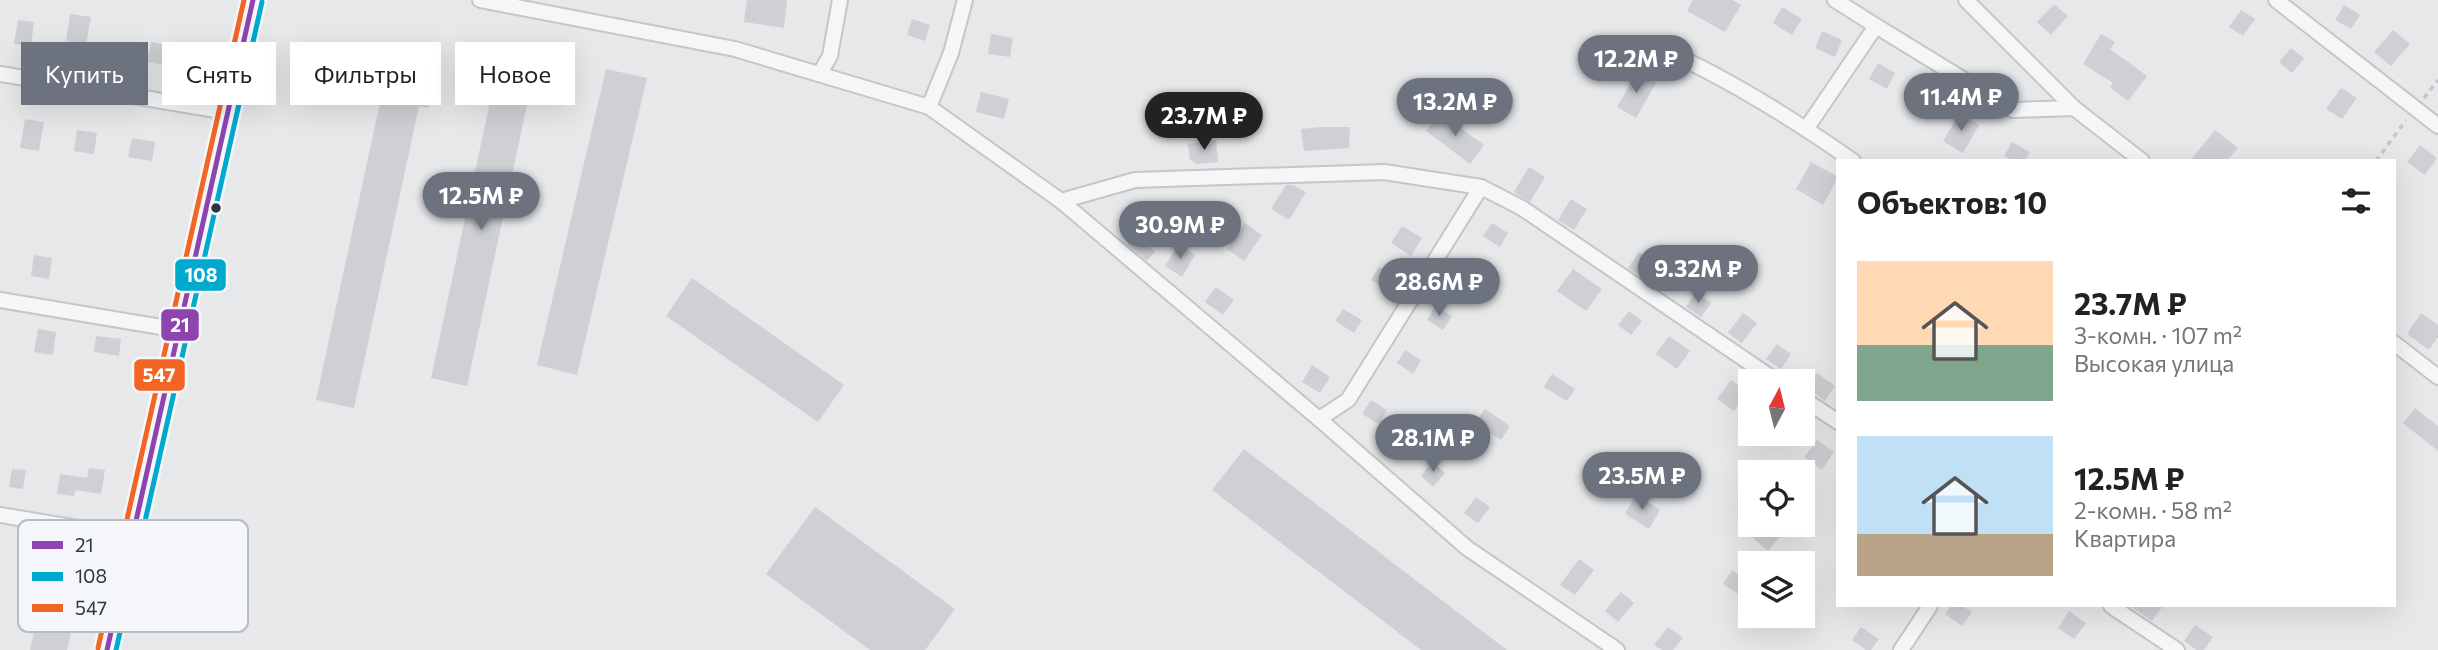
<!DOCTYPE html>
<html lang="ru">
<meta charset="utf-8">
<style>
body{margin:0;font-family:Commissioner,sans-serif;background:#f2f2f2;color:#222;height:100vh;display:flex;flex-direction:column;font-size:26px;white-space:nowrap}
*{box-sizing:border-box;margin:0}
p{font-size:23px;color:#767676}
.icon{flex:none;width:38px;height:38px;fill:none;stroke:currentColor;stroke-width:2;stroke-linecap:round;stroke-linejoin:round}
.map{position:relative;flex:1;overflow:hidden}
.sheet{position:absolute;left:1836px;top:159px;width:560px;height:448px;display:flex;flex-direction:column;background:#fff;border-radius:0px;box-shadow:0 7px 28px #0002}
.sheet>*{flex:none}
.guide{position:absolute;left:21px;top:42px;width:665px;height:63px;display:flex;gap:14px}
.needle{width:46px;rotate:7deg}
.buttons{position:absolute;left:1738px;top:369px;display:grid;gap:14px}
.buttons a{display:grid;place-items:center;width:77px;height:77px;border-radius:0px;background:#fff;box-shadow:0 7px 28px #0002;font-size:35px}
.price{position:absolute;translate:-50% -60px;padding:0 16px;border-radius:24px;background:#6c737f;color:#fff;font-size:23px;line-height:46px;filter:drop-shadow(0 2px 4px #0008)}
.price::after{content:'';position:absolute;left:50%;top:42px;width:21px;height:16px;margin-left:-10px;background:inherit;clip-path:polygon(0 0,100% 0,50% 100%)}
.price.current{background:#222;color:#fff}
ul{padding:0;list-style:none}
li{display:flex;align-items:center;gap:21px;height:175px;padding:0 21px}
li span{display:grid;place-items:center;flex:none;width:196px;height:140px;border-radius:0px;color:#555}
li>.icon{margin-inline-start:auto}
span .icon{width:84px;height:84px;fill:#fffc;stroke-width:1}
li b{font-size:30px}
h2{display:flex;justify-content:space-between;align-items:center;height:84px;padding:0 21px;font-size:30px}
.tag{padding:0 24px;border-radius:0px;background:#fff;box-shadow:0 7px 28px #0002;font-size:24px;line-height:63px}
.tag.current{background:#6c737f;color:#fff}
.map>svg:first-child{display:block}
.building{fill:#ced0d3}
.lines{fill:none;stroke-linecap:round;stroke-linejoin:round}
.minor-casing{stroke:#c4c6c8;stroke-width:18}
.secondary-casing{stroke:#c4c6c8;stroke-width:23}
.path{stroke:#c5c6ca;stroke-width:3.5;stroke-dasharray:5 5;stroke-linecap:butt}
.minor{stroke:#f5f6f7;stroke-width:14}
.secondary{stroke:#f8f8f8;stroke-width:19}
.bus-1-casing{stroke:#f4f6f9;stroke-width:10}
.bus-2-casing{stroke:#f4f6f9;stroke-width:10}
.bus-3-casing{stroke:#f4f6f9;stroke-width:10}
.bus-1{stroke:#8e44ad;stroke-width:5}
.bus-2{stroke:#00a9ce;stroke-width:5}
.bus-3{stroke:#f26522;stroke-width:5}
.bus-dot{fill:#2b3445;stroke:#f4f6f9;stroke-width:2.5}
.key{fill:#f4f6f9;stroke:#b8bcc3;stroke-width:2}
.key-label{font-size:19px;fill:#2b3445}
.line-badge{stroke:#f4f6f9;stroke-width:2.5}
.badge-label{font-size:19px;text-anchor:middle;font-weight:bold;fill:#fff}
</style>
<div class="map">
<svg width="2438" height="650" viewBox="0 0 2438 650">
<rect width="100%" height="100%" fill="#e6e8ea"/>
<g class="building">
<path d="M747,0h40l-3,28 -40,-6z"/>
<path d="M1693,0h39l9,5 -16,27 -38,-21z"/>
<path d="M2054,4l14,12 -17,19 -14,-13z"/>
<path d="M2344,5l16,10 -9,14 -16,-9z"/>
<path d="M1782,7l20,12 -10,16 -19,-12z"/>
<path d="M2241,10l14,9 -12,17 -14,-9z"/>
<path d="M70,14l21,3 -5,27 -20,-3z"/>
<path d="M912,19l18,6 -5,16 -18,-6z"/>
<path d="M18,20l16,2 -3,24 -17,-2z"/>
<path d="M2393,30l17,14 -19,22 -17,-14z"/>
<path d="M1822,31l20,9 -7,17 -20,-9z"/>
<path d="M991,34l22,4 -3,19 -22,-3z"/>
<path d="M2101,34l14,8 -5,7 37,27 -19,25 -18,-14 3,-4 -30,-19z"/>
<path d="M151,42l27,5 -3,20 -28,-5z"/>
<path d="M388,44l51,12 -11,52 -9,-2 -65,302 -38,-8 65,-302 -5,-1z"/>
<path d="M2291,48l13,10 -12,15 -13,-11z"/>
<path d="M1878,63l17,10 -8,16 -18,-10z"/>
<path d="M606,69l41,9 -70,297 -40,-10z"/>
<path d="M1637,72l19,11 -20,35 -19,-11z"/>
<path d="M495,78l36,8 -64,300 -36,-8z"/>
<path d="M2341,88l16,10 -15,21 -16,-10z"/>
<path d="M1922,91l16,8 -8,14 -16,-8z"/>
<path d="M981,92l28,7 -5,20 -28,-7z"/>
<path d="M1440,113l44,32 -14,19 -44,-33z"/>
<path d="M1960,113l19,12 -16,28 -20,-12z"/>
<path d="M25,119l19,3 -5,29 -19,-3z"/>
<path d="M1322,127h28l-1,21 -45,3 -3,-22z"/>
<path d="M77,130l20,3 -3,21 -20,-3z"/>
<path d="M2215,130l23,18 -11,13h-37z"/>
<path d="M132,138l23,4 -3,19 -24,-4z"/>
<path d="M1216,140l2,22 -21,2 -7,-4 -2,-16z"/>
<path d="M2012,142l18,10 -5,9h-12l-9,-5z"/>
<path d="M2420,145l17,13 -12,17 -18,-13z"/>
<path d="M1811,162l27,15 -15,28 -27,-16z"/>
<path d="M1529,167l16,10 -15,25 -16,-10z"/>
<path d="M1286,185h7l13,7 -17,28 -18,-11z"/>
<path d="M1571,199l16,10 -13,21 -16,-10z"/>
<path d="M1245,223l17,12 -18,26 -17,-12z"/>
<path d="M1492,223l16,10 -8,14 -17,-11z"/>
<path d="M1402,226l20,12 -11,18 -20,-13z"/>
<path d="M1135,235l20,17 -8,9 -20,-17z"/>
<path d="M1179,244l16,11 -13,22 -17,-11z"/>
<path d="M1639,252l16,11 -11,16 -16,-11z"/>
<path d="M34,255l18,3 -3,21 -18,-3z"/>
<path d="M1379,267l17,10 -9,13 -16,-10z"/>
<path d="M1573,269l29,20 -16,22 -29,-20z"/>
<path d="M1461,271l16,10 -8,14 -17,-10z"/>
<path d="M692,278l152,107 -26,37 -152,-106z"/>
<path d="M1216,287l18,13 -11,15 -18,-13z"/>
<path d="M1696,292l15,11 -10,14 -15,-10z"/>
<path d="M1435,306l17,10 -9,14 -16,-10z"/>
<path d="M1343,309l19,11 -8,13 -19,-12z"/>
<path d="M1629,311l13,10 -11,14 -13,-10z"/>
<path d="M1743,313l14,10 -15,20 -14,-10z"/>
<path d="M2421,313l17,12v12l-9,13 -22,-16z"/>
<path d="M38,329l18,3 -3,23 -19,-3z"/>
<path d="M96,336l25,3 -2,17 -25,-4z"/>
<path d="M1669,336l21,15 -13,18 -21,-15z"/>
<path d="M1777,344l14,10 -10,15 -15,-10z"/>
<path d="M1405,350l16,10 -8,14 -16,-11z"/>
<path d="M1312,365l18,12 -10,16 -18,-11z"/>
<path d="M1817,373l18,13 -10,15 -19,-14z"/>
<path d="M1552,374l23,15 -8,12 -23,-14z"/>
<path d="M1731,380l17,12 -14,19 -17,-12z"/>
<path d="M1371,400l16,10 -8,14 -17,-10z"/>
<path d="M2415,408l23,18v25l-35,-28z"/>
<path d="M1485,409l25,17 -9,14 -26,-17z"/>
<path d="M1817,440l17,12 -12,18 -18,-13z"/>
<path d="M1244,449l263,201h-86l-209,-160z"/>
<path d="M1675,456l18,12 -9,13 -18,-12z"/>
<path d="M1432,462l13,11 -12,14 -12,-11z"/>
<path d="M89,468l16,2 -4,24 -26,-4 -1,6 -17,-2 3,-20 27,4z"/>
<path d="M12,469l14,1 -3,19 -14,-2z"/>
<path d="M1636,495l24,15 -11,19 -24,-15z"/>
<path d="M1476,497l14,10 -12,16 -14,-10z"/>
<path d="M815,507l140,102 -30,41h-55l-104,-76z"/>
<path d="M1764,525h9l10,8 -15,18 -15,-13z"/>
<path d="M1579,559l15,11 -19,25 -15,-10z"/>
<path d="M49,565l35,8 -17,77h-37z"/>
<path d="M1732,570l18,12 -7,15 -20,-13z"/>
<path d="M1621,592l13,11 -16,19 -13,-11z"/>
<path d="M1951,606h11l10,6 -10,14 -17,-12z"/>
<path d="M2130,606h33l-11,15z"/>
<path d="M2069,611l17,12 -12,16 -16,-11z"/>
<path d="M2195,625l18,12 -9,13h-8l-12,-9z"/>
<path d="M1668,627l15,11 -10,12h-11l-8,-5z"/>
<path d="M1861,627l18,12 -8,11h-5l-14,-10z"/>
</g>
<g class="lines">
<g class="minor-casing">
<g id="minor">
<path d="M480,0l255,49 194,58 132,94 258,218 148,129 150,102"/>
<path d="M1966,0l108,108 68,53"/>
<path d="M2276,0l162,126"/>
<path d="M1876,26l137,84 61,-2"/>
<path d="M1662,49c67,30 131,70 191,112"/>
<path d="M820,73l10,-17 10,-56"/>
<path d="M0,74l228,38"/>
<path d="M929,107l22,-54 14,-53"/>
<path d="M1806,129l70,-103 -41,-26"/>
<path d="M1061,201l74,-21 249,-8 97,15 41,21 256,174"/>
<path d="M0,300l179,30"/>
<path d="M2394,343l44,34"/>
<path d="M1802,398l36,24"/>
<path d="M1319,419l29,-19 133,-213"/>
<path d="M0,515l132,22"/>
<path d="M2111,606l66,44"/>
<path d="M1901,650l29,-44"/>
</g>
</g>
<g class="secondary-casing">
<path id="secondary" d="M107,650l146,-650"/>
</g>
<g class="path">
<path d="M2424,98l14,-18"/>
<path d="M2376,161l30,-41"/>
</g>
<use href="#minor" class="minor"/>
<use href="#secondary" class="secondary"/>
<g class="bus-1-casing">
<path id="bus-1" d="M107,650l146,-650"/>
</g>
<g class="bus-2-casing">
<path id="bus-2" d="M116,650l146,-648"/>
</g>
<g class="bus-3-casing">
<path id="bus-3" d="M98,648l146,-648"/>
</g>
<use href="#bus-1" class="bus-1"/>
<use href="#bus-2" class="bus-2"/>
<use href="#bus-3" class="bus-3"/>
</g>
<circle class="bus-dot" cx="216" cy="208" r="6"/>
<rect x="18" y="520" width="230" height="112" rx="10" class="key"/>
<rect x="32" y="541" width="31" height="8" fill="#8e44ad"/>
<rect x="32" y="572" width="31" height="9" fill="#00a9ce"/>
<rect x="32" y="604" width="31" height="8" fill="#f26522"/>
<g class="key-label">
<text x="75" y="552">21</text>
<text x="75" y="583">108</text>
<text x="75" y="615">547</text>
</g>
<g class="line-badge">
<rect x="174" y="258" width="53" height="34" rx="7" fill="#00a9ce"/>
<rect x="160" y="308" width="40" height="34" rx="7" fill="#8e44ad"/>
<rect x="133" y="358" width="53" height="34" rx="7" fill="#f26522"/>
</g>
<g class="badge-label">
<text x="201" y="282">108</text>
<text x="180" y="332">21</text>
<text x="159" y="382">547</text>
</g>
</svg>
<div class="buttons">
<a><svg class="needle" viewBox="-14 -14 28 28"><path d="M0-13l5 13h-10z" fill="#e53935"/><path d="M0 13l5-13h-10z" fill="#767676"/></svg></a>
<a><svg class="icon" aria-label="locate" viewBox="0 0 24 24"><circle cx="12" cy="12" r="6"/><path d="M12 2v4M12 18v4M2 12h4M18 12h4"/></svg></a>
<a><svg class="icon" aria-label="layers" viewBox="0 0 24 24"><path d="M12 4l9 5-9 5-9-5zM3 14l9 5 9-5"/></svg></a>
</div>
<b class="price" style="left:1636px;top:95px">12.2M ₽</b>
<b class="price" style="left:1961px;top:133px">11.4M ₽</b>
<b class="price" style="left:1455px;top:138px">13.2M ₽</b>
<b class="price current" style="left:1204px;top:152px">23.7M ₽</b>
<b class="price" style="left:481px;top:232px">12.5M ₽</b>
<b class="price" style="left:1180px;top:261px">30.9M ₽</b>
<b class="price" style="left:1698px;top:305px">9.32M ₽</b>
<b class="price" style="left:1439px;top:318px">28.6M ₽</b>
<b class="price" style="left:1433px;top:474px">28.1M ₽</b>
<b class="price" style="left:1642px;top:512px">23.5M ₽</b>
<div class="guide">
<a class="tag current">Купить</a>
<a class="tag">Снять</a>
<a class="tag">Фильтры</a>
<a class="tag">Новое</a>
</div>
<section class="sheet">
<h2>Объектов: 10<svg class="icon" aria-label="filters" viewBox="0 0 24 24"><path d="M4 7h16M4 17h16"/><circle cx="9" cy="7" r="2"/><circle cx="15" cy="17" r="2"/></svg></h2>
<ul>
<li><span style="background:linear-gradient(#ffd9b3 60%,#7fa58c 0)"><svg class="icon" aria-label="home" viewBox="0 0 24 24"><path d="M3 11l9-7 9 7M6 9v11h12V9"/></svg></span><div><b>23.7M ₽</b><p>3-комн. · 107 m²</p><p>Высокая улица</p></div></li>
<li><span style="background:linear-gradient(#bfe0f5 70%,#b9a48a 0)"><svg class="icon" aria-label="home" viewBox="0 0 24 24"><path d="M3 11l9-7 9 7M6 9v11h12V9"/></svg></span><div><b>12.5M ₽</b><p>2-комн. · 58 m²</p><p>Квартира</p></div></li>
</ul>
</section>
</div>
